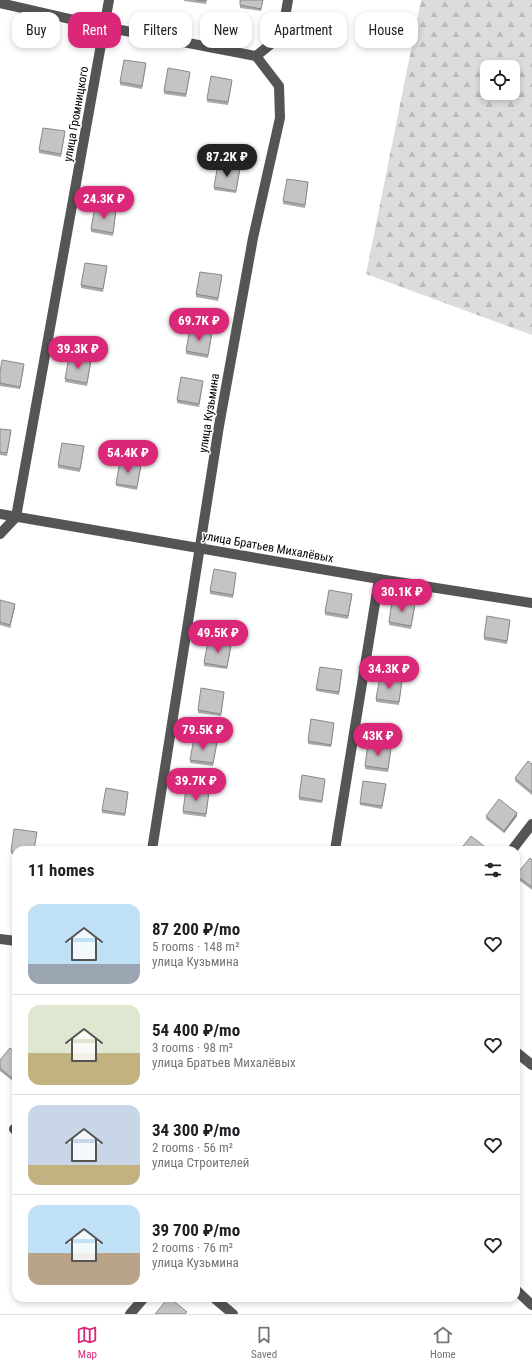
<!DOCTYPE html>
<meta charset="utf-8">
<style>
body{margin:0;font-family:"Roboto Condensed",sans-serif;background:#f6f6f6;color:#202124;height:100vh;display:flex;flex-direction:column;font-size:15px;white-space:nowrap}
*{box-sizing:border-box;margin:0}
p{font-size:13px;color:#757577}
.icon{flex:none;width:22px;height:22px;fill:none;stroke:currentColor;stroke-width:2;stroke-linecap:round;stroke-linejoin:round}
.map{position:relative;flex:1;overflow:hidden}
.sheet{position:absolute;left:12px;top:846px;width:508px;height:456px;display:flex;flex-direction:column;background:#fff;border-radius:12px;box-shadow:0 2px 6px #0003}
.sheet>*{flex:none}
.top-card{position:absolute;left:12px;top:12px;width:508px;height:36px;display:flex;gap:8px}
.controls{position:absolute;left:480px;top:60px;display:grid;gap:8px}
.controls a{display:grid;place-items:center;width:40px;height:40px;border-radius:8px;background:#fff;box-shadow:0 2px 6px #0003;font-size:20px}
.price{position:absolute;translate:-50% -34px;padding:0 9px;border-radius:14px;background:#db2777;color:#fff;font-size:13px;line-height:26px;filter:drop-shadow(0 1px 2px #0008)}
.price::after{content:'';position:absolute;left:50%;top:24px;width:12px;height:9px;margin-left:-6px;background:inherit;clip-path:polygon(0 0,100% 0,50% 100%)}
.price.on{background:#222;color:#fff}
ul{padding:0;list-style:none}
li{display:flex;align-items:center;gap:12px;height:100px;padding:0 16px}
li+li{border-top:1px solid #e0e0e0}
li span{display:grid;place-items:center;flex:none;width:112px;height:80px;border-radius:12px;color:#555}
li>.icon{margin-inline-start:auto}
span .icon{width:48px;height:48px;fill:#fffc;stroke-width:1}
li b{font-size:17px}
h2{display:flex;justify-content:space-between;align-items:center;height:48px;padding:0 16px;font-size:17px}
.tag{padding:0 14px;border-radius:12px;background:#fff;box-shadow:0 2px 6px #0003;font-size:14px;line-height:36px}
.tag.on{background:#db2777;color:#fff}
.tabs{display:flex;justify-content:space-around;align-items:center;height:56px;border-top:1px solid #e0e0e0;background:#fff;font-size:11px;color:#757577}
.tabs a{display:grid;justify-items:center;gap:2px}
.tabs .on{color:#db2777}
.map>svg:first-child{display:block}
.forest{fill:url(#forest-firs);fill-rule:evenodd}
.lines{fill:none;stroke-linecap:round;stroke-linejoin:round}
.minor{stroke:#555;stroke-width:10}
.wall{fill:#a9a9a9}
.shaded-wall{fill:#898989}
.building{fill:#c4c4c4;stroke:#898989}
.labels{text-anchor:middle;stroke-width:3;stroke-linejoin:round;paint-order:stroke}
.street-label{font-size:12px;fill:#000;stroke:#fff}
</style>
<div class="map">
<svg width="532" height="1314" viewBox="0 0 532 1314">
<defs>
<pattern id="forest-firs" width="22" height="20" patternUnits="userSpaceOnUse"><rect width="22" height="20" fill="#dcdcdc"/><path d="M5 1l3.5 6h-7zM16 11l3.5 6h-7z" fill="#bbb"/></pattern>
</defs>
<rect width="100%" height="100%" fill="#fff"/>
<path class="forest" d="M421,0h111v335l-166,-61zM487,67h26v26h-26z"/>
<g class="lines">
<g class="minor">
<path d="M0,3l105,24 151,29"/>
<path d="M256,56l26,-21 6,-35"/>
<path d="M0,514l379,65 153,24"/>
<path d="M0,534l16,-17 93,-517"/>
<path d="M152,850l67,-424 34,-188 27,-120 -1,-32 -23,-30"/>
<path d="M335,850l44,-271"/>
<path d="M512,850l20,-26"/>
<path d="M0,939l16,2"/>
<path d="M516,1052l16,13"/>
<path d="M14,1129l2,2"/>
<path d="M516,1290l16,15"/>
<path d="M214,1298l19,16"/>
<path d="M130,1314l14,-16"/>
</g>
</g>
<g class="wall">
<path d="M184,0h23l-1,4 -22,-3z"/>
<path d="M240,0h23l-2,11 -21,-3z"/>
<path d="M146,66l-4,23 -22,-4v-3z"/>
<path d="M190,75l-4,22 -22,-3v-3z"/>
<path d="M232,83l-4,22 -21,-3v-3z"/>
<path d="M65,134l-4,23 -22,-4v-3z"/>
<path d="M240,171l-4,22 -22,-3v-3z"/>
<path d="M308,185l-3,23 -22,-4v-3z"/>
<path d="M116,213l-3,23 -22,-4v-3z"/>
<path d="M107,269l-4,23 -22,-4v-3z"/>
<path d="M222,278l-4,23 -22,-4v-3z"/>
<path d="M212,335l-4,23 -22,-4v-3z"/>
<path d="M91,363l-4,23 -22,-4v-3z"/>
<path d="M24,367l-4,22 -20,-3v-14z"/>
<path d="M203,384l-4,23 -22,-4v-3z"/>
<path d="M0,429l11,4 -4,23 -7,-1z"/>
<path d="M84,449l-4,23 -22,-4v-3z"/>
<path d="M141,467l-4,23 -21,-4v-2z"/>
<path d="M236,576l-3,22 -23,-4v-3z"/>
<path d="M352,597l-4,22 -23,-4v-3z"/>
<path d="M0,600l15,7 -5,21 -10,-3z"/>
<path d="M415,607l-4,22 -22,-4v-3z"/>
<path d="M510,622l-3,22 -23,-4v-3z"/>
<path d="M231,648l-4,21 -23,-3v-3z"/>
<path d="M342,673l-3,22 -23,-4v-2z"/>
<path d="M402,683l-3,22 -23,-3v-3z"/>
<path d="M224,695l-3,21 -23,-3v-3z"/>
<path d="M334,726l-3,21 -23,-3v-3z"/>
<path d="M217,745l-4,21 -23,-3v-3z"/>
<path d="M391,751l-3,21 -23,-3v-3z"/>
<path d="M532,764v31l-17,-14v-3z"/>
<path d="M325,782l-3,21 -23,-3v-3z"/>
<path d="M386,787l-4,22 -22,-4v-2z"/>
<path d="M128,795l-3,21 -23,-3v-3z"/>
<path d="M209,795l-3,22 -23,-3v-3z"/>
<path d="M486,816h31l-13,17 -18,-14z"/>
<path d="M37,835l-21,15v4h-5v-3z"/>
<path d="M532,860v30l-16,-12v-3z"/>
<path d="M16,1053v27l-2,2 -14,-11v-11z"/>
</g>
<g class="shaded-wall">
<path d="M15,604v3l-5,21v-3z"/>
<path d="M517,813v3l-13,17v-2z"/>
<path d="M16,1077v3l-2,2v-2z"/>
</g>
<g class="building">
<path d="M197,0h9v1z"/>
<path d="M240,0h23l-2,9 -21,-4z"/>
<path d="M124,60l22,3 -4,23 -22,-4z"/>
<path d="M168,68l22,4 -4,22 -22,-3z"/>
<path d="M211,76l21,4 -4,22 -21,-3z"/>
<path d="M43,128l22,3 -4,23 -22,-4z"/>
<path d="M218,164l22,4 -4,23 -22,-4z"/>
<path d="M287,179l21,3 -3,23 -22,-4z"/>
<path d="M95,207l21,3 -3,23 -22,-4z"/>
<path d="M85,263l22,3 -4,23 -22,-4z"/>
<path d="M200,272l22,3 -4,23 -22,-4z"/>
<path d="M190,328l22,4 -4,23 -22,-4z"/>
<path d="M69,357l22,3 -4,23 -22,-4z"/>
<path d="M2,360l22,4 -4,23 -20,-4v-11z"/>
<path d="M181,377l22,4 -4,23 -22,-4z"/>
<path d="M0,429l11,1 -4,23 -7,-1z"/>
<path d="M62,443l22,3 -4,23 -22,-4z"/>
<path d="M120,461l21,4 -4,22 -21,-3z"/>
<path d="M214,569l22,4 -3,22 -23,-4z"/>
<path d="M329,590l23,4 -4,22 -23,-4z"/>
<path d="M0,600l15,4 -5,21 -10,-3z"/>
<path d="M392,601l23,3 -4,22 -22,-4z"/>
<path d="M487,616l23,4 -3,21 -23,-4z"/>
<path d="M208,641l23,4 -4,22 -23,-4z"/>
<path d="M320,667l22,3 -3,22 -23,-3z"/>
<path d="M380,677l22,4 -3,21 -23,-3z"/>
<path d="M201,688l23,4 -3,22 -23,-4z"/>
<path d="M311,719l23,4 -3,22 -23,-4z"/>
<path d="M194,738l23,4 -4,21 -23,-3z"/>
<path d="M368,744l23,4 -3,21 -23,-3z"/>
<path d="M528,761l4,3v28l-17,-14z"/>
<path d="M302,775l23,4 -3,22 -23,-4z"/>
<path d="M363,781l23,3 -4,22 -22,-3z"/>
<path d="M106,788l22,4 -3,22 -23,-4z"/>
<path d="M186,789l23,3 -3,22 -23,-3z"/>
<path d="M499,799l18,14 -13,18 -18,-15z"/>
<path d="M14,829l23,3 -3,18h-18v2l-5,-1z"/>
<path d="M471,836l18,14h-29z"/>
<path d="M530,858l2,2v27l-16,-12z"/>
<path d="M10,1048l6,5v24l-2,3 -14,-12v-8z"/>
<path d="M168,1298h2l17,14 -2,2h-30z"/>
</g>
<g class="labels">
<g class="street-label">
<text transform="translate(76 114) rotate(-80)" y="4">улица Громницкого</text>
<text transform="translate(209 413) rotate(-81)" y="4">улица Кузьмина</text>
<text transform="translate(268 547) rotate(10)" y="4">улица Братьев Михалёвых</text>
</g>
</g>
</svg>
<div class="controls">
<a><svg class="icon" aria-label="locate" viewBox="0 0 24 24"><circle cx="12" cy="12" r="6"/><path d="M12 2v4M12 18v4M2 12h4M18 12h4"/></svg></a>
</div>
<b class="price on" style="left:227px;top:178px">87.2K ₽</b>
<b class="price" style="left:104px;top:220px">24.3K ₽</b>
<b class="price" style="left:199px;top:342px">69.7K ₽</b>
<b class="price" style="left:78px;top:370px">39.3K ₽</b>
<b class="price" style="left:128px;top:474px">54.4K ₽</b>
<b class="price" style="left:402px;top:613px">30.1K ₽</b>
<b class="price" style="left:218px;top:654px">49.5K ₽</b>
<b class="price" style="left:389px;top:690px">34.3K ₽</b>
<b class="price" style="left:203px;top:751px">79.5K ₽</b>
<b class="price" style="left:378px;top:757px">43K ₽</b>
<b class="price" style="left:196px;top:802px">39.7K ₽</b>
<div class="top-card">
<a class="tag">Buy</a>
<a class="tag on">Rent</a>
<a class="tag">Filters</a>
<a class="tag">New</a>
<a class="tag">Apartment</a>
<a class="tag">House</a>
</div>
<section class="sheet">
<h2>11 homes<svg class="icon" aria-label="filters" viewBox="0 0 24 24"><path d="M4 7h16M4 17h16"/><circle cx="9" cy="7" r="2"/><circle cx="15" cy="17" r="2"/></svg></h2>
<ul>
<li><span style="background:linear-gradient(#bfe0f5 75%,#9aa5b1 0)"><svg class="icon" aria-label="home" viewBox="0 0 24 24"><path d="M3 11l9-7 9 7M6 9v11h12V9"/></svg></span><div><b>87 200 ₽/mo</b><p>5 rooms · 148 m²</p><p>улица Кузьмина</p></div><svg class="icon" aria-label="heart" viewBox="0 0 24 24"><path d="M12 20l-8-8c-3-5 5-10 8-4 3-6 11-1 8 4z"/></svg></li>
<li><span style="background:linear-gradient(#dfe7d0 60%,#c2b280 0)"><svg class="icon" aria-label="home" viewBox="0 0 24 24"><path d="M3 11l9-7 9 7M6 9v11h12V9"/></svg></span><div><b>54 400 ₽/mo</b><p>3 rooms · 98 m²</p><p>улица Братьев Михалёвых</p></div><svg class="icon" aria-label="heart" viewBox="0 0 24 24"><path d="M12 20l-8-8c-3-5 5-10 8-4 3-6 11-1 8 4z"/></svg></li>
<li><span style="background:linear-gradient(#c9d6e8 75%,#c2b280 0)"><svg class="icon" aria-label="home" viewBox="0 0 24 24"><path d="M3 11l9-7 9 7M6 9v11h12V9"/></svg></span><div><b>34 300 ₽/mo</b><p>2 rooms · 56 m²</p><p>улица Строителей</p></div><svg class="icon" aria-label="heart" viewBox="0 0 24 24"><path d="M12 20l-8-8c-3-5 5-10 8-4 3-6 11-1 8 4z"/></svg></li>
<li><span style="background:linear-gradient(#bfe0f5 60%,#b9a48a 0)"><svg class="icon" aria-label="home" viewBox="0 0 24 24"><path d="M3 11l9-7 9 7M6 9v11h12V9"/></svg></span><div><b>39 700 ₽/mo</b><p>2 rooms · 76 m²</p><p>улица Кузьмина</p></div><svg class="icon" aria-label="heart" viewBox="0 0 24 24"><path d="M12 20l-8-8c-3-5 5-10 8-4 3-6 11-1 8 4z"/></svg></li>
</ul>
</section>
</div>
<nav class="tabs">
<a class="on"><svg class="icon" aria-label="map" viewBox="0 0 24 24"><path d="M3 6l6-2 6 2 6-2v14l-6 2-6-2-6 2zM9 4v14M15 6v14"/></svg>Map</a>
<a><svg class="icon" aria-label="saved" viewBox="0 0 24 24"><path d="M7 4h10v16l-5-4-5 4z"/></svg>Saved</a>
<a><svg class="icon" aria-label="home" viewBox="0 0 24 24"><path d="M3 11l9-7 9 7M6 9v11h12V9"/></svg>Home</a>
</nav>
